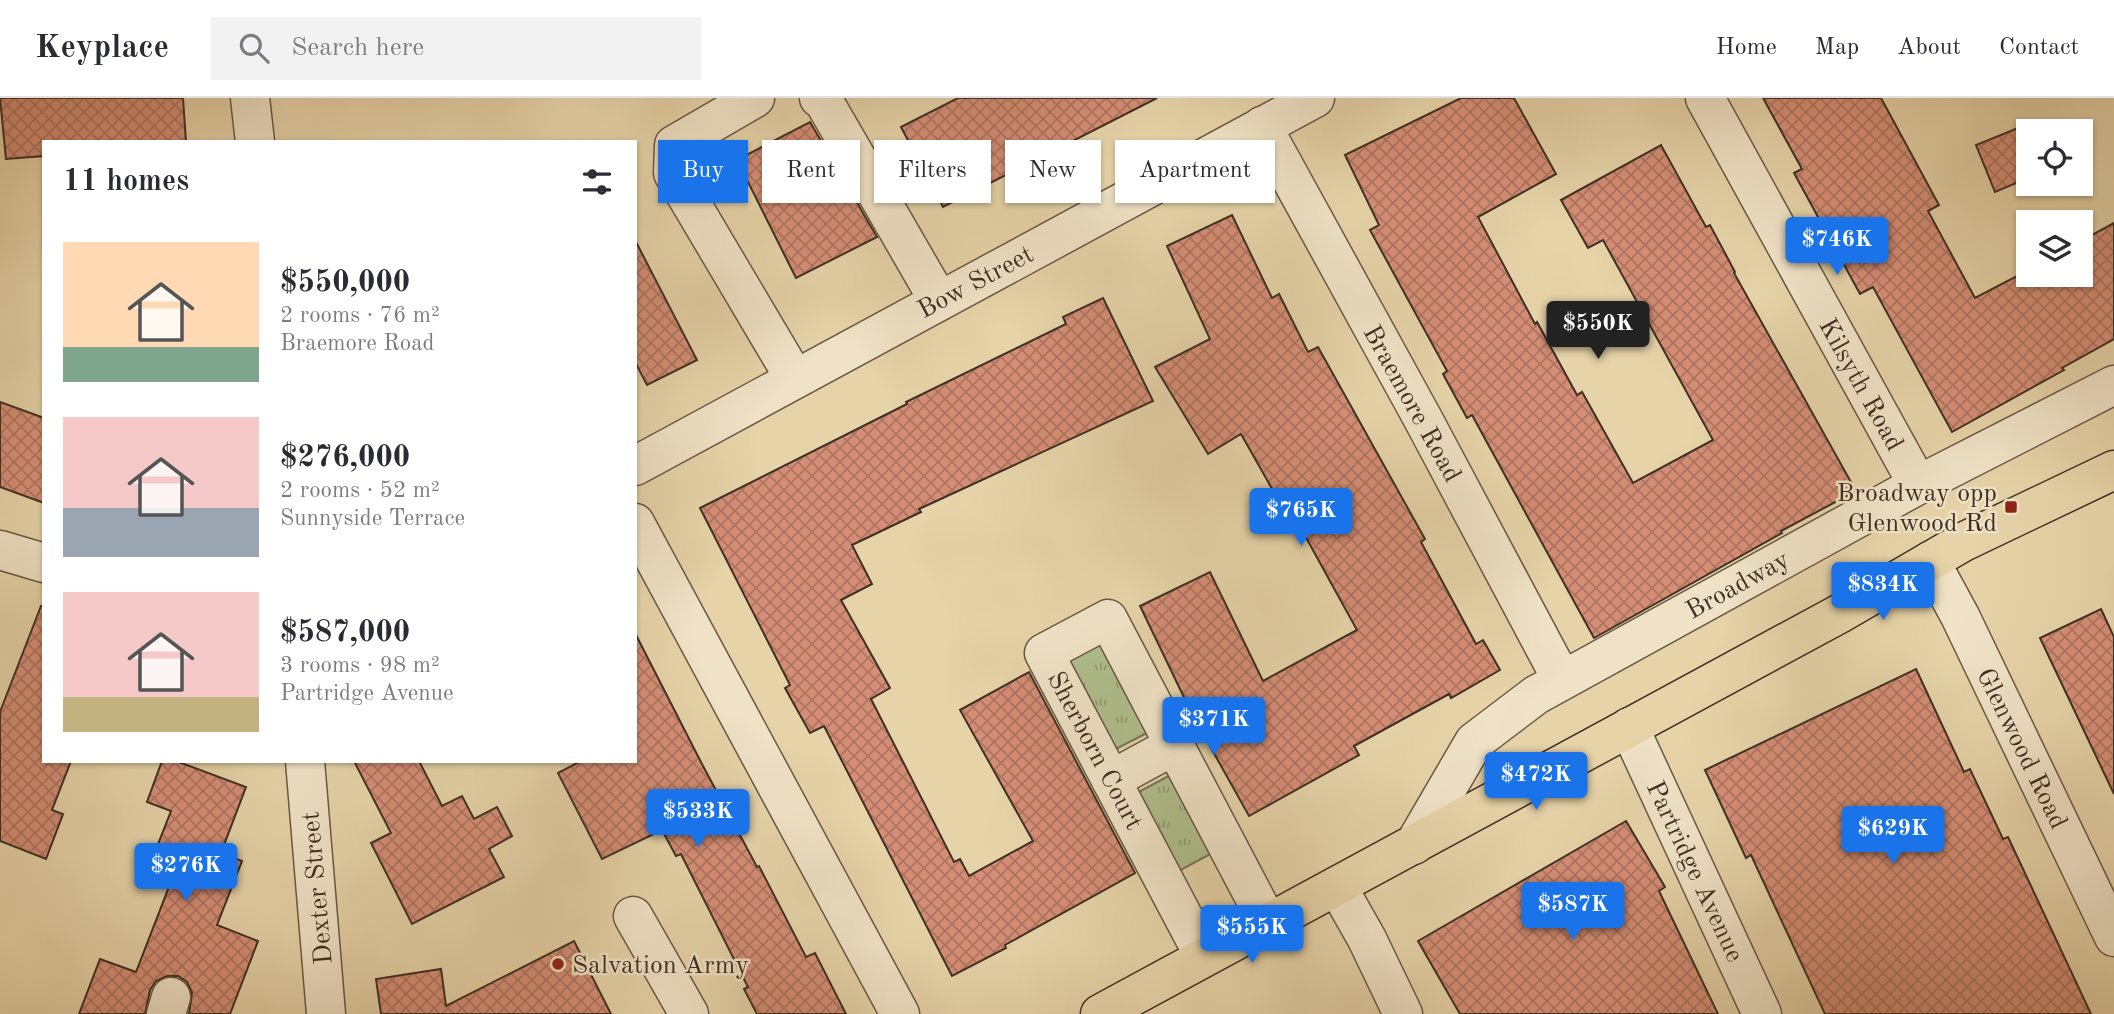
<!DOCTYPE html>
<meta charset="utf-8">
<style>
body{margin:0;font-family:"Old Standard TT",serif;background:#f2f2f3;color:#2b2b33;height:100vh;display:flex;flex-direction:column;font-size:26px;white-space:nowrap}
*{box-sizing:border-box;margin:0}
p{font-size:23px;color:#7c7c81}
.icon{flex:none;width:38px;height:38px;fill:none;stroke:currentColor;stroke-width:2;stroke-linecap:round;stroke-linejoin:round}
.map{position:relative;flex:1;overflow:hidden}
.sheet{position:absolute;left:42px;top:42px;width:595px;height:623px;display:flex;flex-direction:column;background:#fff;border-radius:0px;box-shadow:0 2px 5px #0004}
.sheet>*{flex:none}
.top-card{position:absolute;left:658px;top:42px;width:665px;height:63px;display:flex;gap:14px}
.buttons{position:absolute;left:2016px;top:21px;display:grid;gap:14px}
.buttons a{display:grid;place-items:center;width:77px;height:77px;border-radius:0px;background:#fff;box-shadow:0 2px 5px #0004;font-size:35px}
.price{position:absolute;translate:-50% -60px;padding:0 16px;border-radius:7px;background:#1a73e8;color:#fff;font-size:23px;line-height:46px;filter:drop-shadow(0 2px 4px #0008)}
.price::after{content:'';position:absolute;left:50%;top:42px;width:21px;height:16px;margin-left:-10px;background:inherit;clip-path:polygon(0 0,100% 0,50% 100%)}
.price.on{background:#222;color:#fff}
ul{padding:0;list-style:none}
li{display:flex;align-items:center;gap:21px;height:175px;padding:0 21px}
li span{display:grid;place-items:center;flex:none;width:196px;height:140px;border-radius:0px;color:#555}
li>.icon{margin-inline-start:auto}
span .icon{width:84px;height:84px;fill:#fffc;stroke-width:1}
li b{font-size:30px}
h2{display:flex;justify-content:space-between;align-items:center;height:84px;padding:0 21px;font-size:30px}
.chip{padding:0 24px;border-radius:0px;background:#fff;box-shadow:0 2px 5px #0004;font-size:24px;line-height:63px}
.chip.on{background:#1a73e8;color:#fff}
header{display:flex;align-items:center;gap:42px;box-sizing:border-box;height:98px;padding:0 35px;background:#fff;border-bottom:2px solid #e1e1e2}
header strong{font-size:33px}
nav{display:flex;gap:38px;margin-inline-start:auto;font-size:24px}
.search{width:490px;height:63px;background:#f2f2f3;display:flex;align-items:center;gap:18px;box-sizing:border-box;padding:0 24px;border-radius:0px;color:#7c7c81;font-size:26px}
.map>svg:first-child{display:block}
.grass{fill:url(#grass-tufts);stroke:#777658;stroke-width:2}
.building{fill:url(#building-cross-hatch);stroke:#3f2f24;stroke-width:2}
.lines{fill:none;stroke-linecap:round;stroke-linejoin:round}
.minor-casing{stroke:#695845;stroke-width:41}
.major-casing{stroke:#3f2f24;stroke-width:41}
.minor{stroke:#efe2c6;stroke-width:38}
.major{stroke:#e6d3a8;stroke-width:38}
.poi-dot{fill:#8f2418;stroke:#efe2c6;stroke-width:2.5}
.labels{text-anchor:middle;stroke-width:5;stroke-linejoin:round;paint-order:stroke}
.street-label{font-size:26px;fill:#3f2f24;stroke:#efe2c6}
.poi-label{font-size:26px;fill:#3f2f24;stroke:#efe2c6;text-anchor:end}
</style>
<header>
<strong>Keyplace</strong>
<div class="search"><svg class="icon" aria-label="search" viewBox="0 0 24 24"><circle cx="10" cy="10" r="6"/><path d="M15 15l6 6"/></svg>Search here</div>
<nav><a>Home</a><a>Map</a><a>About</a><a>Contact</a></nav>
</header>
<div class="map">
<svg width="2114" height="916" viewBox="0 0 2114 916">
<defs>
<pattern id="grass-tufts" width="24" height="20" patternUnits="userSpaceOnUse" patternTransform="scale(1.75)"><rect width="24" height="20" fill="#afbe8c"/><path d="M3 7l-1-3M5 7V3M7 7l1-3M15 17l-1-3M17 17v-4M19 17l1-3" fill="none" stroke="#909b72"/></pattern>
<pattern id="building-cross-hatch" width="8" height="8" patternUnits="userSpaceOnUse" patternTransform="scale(1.75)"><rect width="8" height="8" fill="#d58e75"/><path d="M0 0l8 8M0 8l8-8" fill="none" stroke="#ae7460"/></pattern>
</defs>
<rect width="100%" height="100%" fill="#e6d3a8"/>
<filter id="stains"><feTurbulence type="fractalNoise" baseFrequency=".00286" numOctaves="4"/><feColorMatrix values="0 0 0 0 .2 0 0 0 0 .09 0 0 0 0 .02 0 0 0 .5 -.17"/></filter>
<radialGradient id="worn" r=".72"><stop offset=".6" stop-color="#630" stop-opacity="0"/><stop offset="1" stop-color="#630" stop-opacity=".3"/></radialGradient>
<g class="grass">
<path d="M1103,541l48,92 -41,21 -48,-91z"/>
<path d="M1174,675l42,78 -39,21 -42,-78z"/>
</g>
<g class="building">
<path d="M0,0h183l3,44h-142v14l-38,3z"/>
<path d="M958,0h199l-214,109 -42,-80z"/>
<path d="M1461,0h53l42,76 -78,43 57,107 2,-2 40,73 5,-3 51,91 80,-43 -110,-200 -15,8 -27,-48 100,-55 45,82 4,-2 25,47 -1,1 122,218 -75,40 1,2 -188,105 -122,-223 -5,3 -24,-44 4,-3 -77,-141 9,-5 -34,-70z"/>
<path d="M1763,0h118l58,107 -11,6 47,87 44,-23h62v-34l33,-18v116l-52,29 2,2 -112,62 -79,-145 -13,7 -66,-121 8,-4z"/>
<path d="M810,24l67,115 -81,41 -59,-118z"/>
<path d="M2028,26v54l-33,14 -19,-47z"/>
<path d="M1232,117l40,83 7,-4 29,58 10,-5 107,192 -4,3 55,102 7,-4 17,30 -49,28 -2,-4 -95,52 5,9 -110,61 -57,-102 -52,-108 70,-34 53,109 94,-51 -64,-116 -5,3 -47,-83 -33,20 -53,-87 55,-28 -43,-93z"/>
<path d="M635,142l62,120 -50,25 -12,-23z"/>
<path d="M1103,200l50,103 -234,108 2,3 -69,33 20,39 -31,16 49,88 -19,11 83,163 6,-3 9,17 64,-35 -73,-131 69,-38 106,201 -130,72 1,3 -54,28 -128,-250 -14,7 -25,-45 5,-3 -90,-177 207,-104 -1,-2 160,-78 -3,-7z"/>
<path d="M0,304l44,16v85l-44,-16z"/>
<path d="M41,508h3v155h27l-19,49 11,4 -17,45 -46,-18v-129z"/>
<path d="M2101,511l13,28v157l-74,-156z"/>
<path d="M635,535l68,133 54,101 2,-1 47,91 9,-4 31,61h-89l-13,-25 4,-2 -67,-133 -5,2 -14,-26 -60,29 -44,-86 23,-12h54z"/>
<path d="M1916,571l48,103 6,-3 33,70 5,-2 83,177h-266l-74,-159 -5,3 -41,-88z"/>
<path d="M162,663h14l70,26 -25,66 21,8 -25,64 41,16 -28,73h-41l3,-21 -5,-11 -9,-6h-11l-11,5 -6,9 -5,24h-66l21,-55 36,13 34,-88 -24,-9 25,-64 -24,-9z"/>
<path d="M354,663h65l23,45 20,-10 12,23 23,-12 15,29 -23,13 15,28 -92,47 -41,-81 20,-10z"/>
<path d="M1626,723l39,66 -6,4 59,123h-258l-42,-73z"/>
<path d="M574,843l37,73h-230l-5,-35 65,-10 5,37z"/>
</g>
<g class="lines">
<g class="minor-casing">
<g id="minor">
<path d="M250,0l5,44"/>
<path d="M755,0l-81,47 -1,28 122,206"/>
<path d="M819,0l4,2 116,201"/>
<path d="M1705,0l213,387"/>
<path d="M1262,28l161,293 139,261"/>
<path d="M635,368l680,-368"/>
<path d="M635,425l265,491"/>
<path d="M0,452l44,13"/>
<path d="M1930,463l30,55 154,321"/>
<path d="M1629,629l133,287"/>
<path d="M305,663l21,253"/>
<path d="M1111,682l64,-35"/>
<path d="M1414,747l60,-103 62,-47 382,-210 196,-100"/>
<path d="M1337,788l30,53 36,75"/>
<path d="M633,818l56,98"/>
<path d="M1204,858l-160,-303 64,-34 160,304"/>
<path d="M166,916l5,-17"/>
</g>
</g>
<g class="major-casing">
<path id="major" d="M1100,916l739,-400 124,-72 151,-72"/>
</g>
<use href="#minor" class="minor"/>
<use href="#major" class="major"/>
</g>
<g class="poi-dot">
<rect x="2004" y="402" width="14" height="14" rx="3.5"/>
<circle cx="558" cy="866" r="7"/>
</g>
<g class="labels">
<g class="street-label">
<text transform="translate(975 183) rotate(-28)" y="9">Bow Street</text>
<text transform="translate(1862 286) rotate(61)" y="9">Kilsyth Road</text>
<text transform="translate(1413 305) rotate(61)" y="9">Braemore Road</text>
<text transform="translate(1737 486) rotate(-29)" y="9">Broadway</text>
<text transform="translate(2023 650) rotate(64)" y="9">Glenwood Road</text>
<text transform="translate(1096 652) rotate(62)" y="9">Sherborn Court</text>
<text transform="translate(1696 773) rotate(65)" y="9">Partridge Avenue</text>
<text transform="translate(316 790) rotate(-95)" y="9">Dexter Street</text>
</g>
<g class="poi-label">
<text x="1997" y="403">Broadway opp<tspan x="1997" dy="30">Glenwood Rd</tspan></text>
<text x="572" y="875" text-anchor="start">Salvation Army</text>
</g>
</g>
<rect width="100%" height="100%" filter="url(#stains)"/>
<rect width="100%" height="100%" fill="url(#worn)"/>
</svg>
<div class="buttons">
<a><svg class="icon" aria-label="locate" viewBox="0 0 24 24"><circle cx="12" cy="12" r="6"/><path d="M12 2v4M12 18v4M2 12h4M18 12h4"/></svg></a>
<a><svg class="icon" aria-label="layers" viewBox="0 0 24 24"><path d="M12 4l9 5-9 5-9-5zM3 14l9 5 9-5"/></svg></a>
</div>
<b class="price" style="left:1837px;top:179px">$746K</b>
<b class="price on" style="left:1598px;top:263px">$550K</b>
<b class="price" style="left:1301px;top:450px">$765K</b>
<b class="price" style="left:1883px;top:524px">$834K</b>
<b class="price" style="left:1214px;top:659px">$371K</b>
<b class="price" style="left:1536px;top:714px">$472K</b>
<b class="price" style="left:698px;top:751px">$533K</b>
<b class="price" style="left:1893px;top:768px">$629K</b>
<b class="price" style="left:186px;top:805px">$276K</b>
<b class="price" style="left:1573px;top:844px">$587K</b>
<b class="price" style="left:1252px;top:867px">$555K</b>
<div class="top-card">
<a class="chip on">Buy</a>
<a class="chip">Rent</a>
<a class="chip">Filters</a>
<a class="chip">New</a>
<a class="chip">Apartment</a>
</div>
<section class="sheet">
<h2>11 homes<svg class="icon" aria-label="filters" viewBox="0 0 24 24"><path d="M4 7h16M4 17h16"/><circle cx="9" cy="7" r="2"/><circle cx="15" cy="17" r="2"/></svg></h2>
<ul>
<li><span style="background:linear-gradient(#ffd9b3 75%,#7fa58c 0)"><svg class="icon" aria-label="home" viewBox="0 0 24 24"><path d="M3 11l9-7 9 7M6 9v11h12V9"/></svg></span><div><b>$550,000</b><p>2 rooms · 76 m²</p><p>Braemore Road</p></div></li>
<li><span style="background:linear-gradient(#f6c9c9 65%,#9aa5b1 0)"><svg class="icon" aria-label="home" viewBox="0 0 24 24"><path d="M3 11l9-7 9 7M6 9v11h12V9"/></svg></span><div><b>$276,000</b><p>2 rooms · 52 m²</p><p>Sunnyside Terrace</p></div></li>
<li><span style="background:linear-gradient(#f6c9c9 75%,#c2b280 0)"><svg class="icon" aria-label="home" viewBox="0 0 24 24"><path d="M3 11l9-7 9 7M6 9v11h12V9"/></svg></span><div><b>$587,000</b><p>3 rooms · 98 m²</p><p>Partridge Avenue</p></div></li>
</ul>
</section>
</div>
